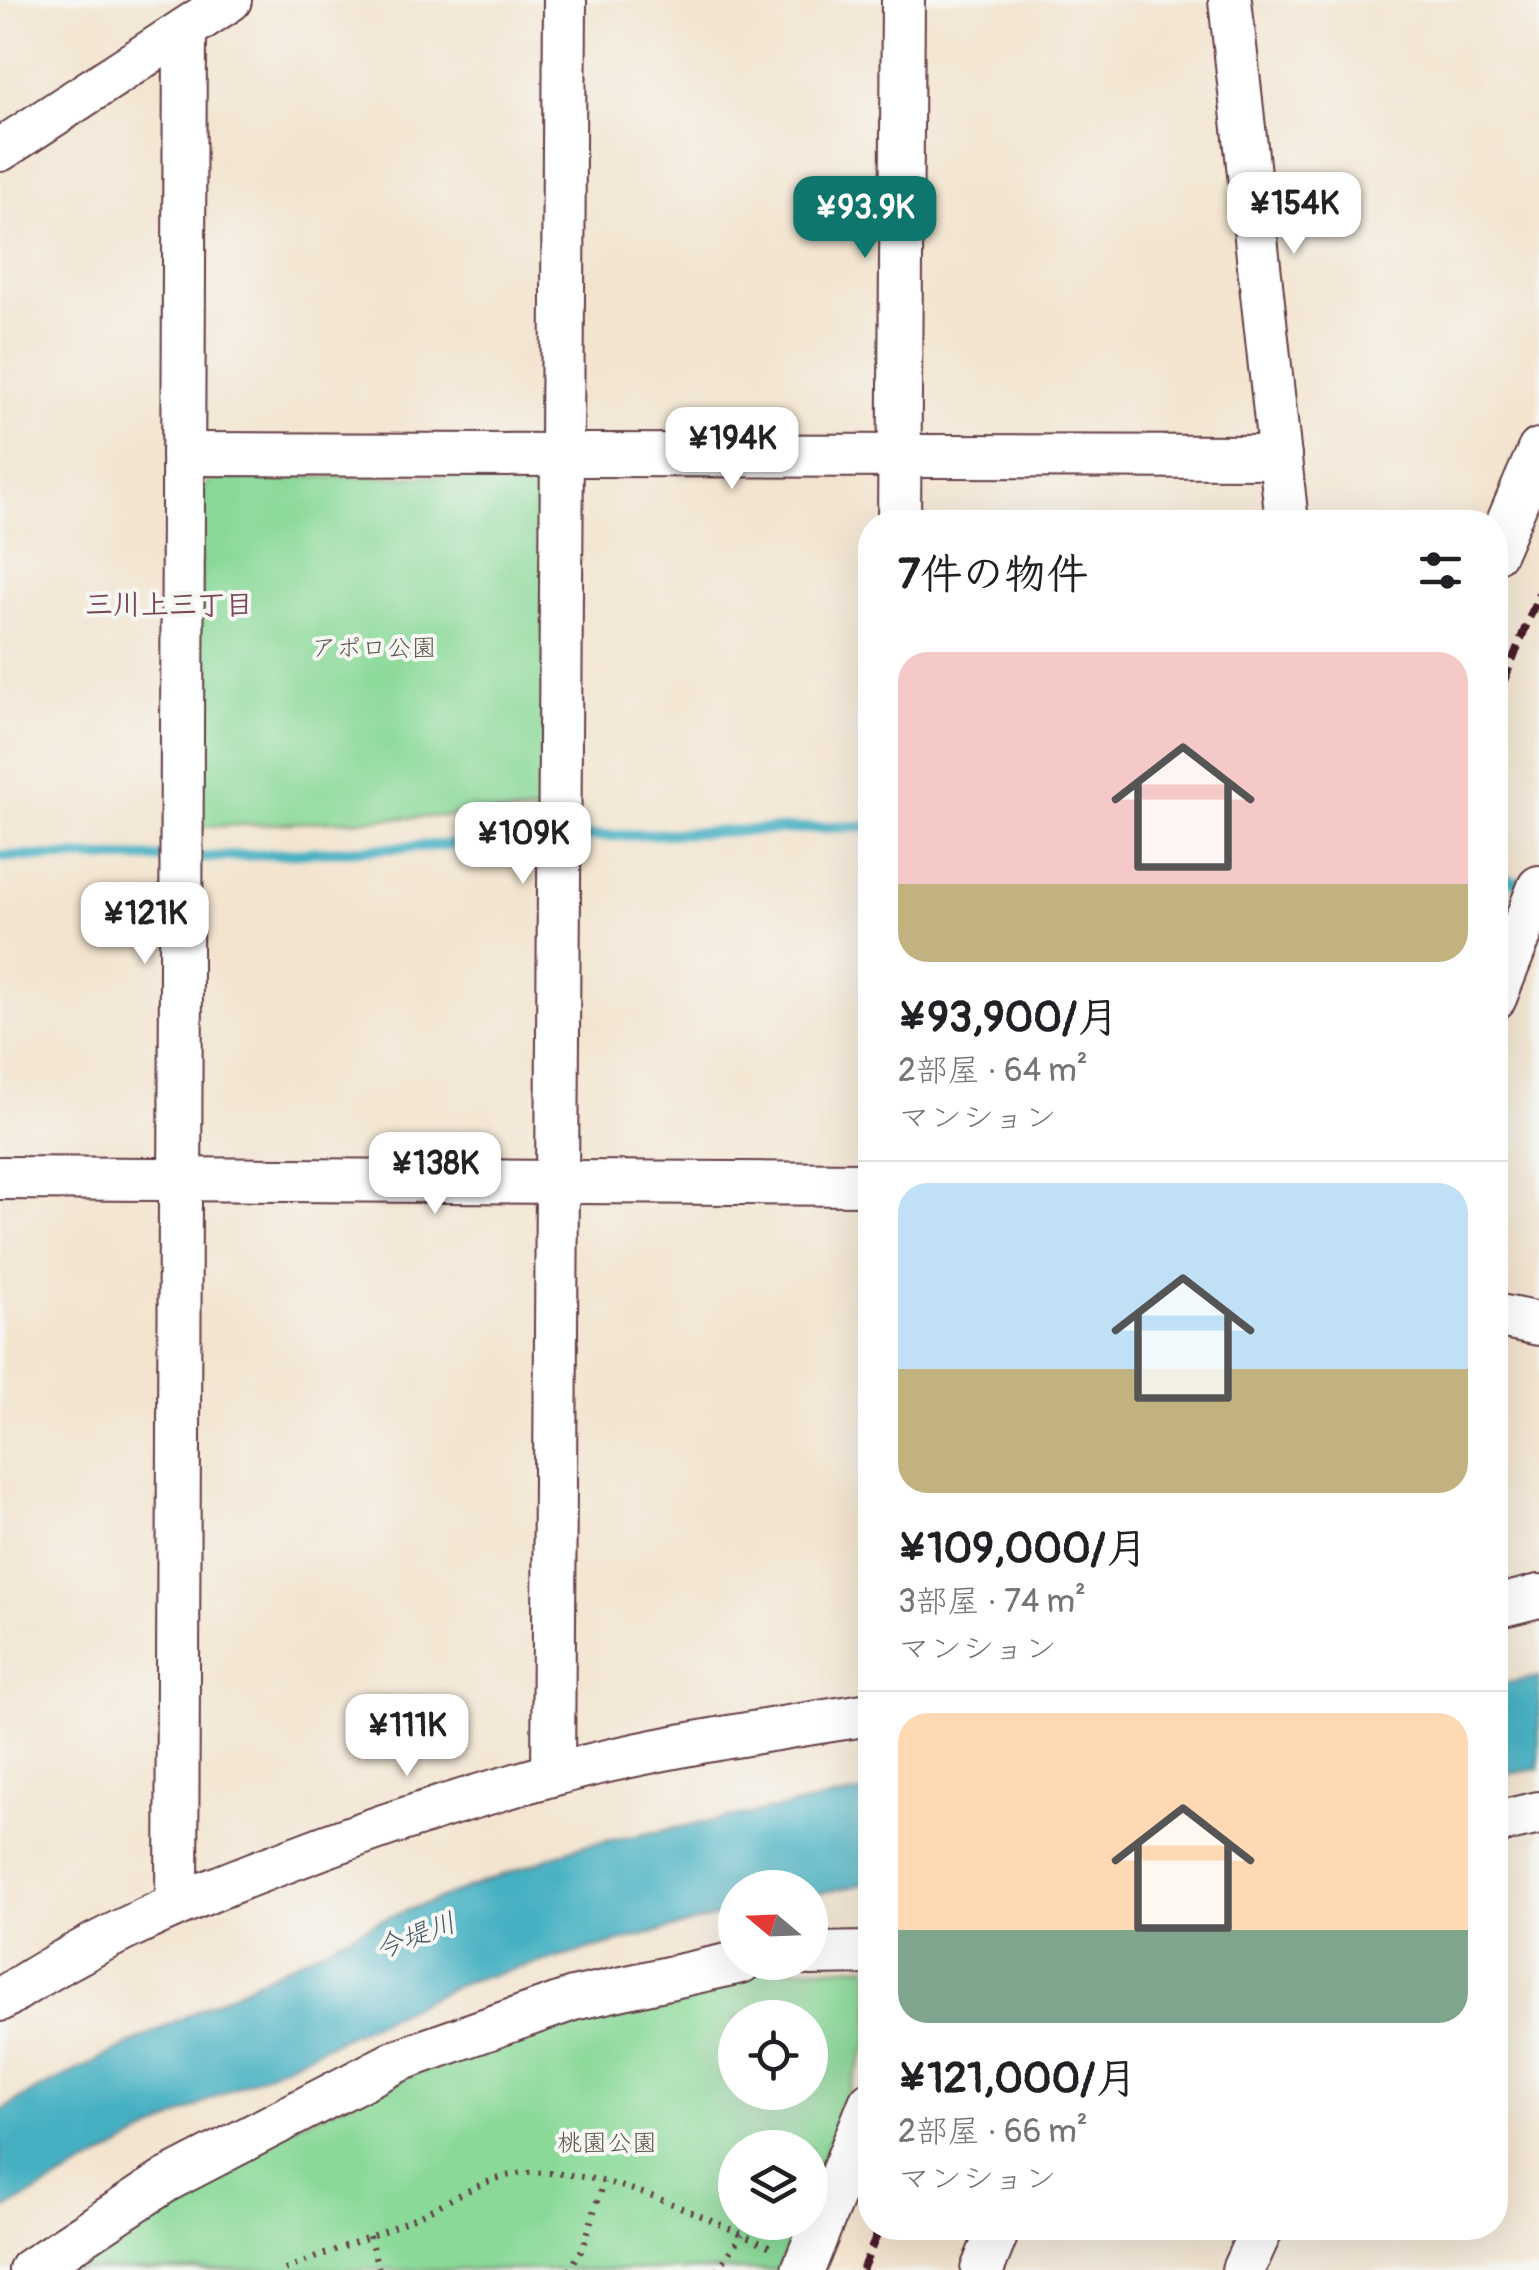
<!DOCTYPE html>
<html lang="ja">
<meta charset="utf-8">
<style>
body{margin:0;font-family:Pangolin,"Klee One",sans-serif;background:#f6f6f6;color:#202124;height:100vh;display:flex;flex-direction:column;font-size:38px;white-space:nowrap}
*{box-sizing:border-box;margin:0}
p{font-size:32px;color:#757577}
.icon{flex:none;width:55px;height:55px;fill:none;stroke:currentColor;stroke-width:2;stroke-linecap:round;stroke-linejoin:round}
.map{position:relative;flex:1;overflow:hidden}
.sheet{position:absolute;left:858px;top:510px;width:650px;height:1730px;display:flex;flex-direction:column;background:#fff;border-radius:40px;box-shadow:0 10px 40px #0002}
.sheet>*{flex:none}
.needle{width:65px;rotate:289deg}
.controls{position:absolute;left:718px;top:1870px;display:grid;gap:20px}
.controls a{display:grid;place-items:center;width:110px;height:110px;border-radius:50%;background:#fff;box-shadow:0 10px 40px #0002;font-size:50px}
.price{position:absolute;translate:-50% -85px;padding:0 22px;border-radius:20px;background:#fff;color:#222;font-size:32px;line-height:65px;filter:drop-shadow(0 2px 5px #0008)}
.price::after{content:'';position:absolute;left:50%;top:60px;width:30px;height:22px;margin-left:-15px;background:inherit;clip-path:polygon(0 0,100% 0,50% 100%)}
.price.selected{background:#0f766e;color:#fff}
ul{padding:0;list-style:none}
li{display:grid;align-content:center;gap:20px;height:530px;padding:0 40px}
li+li{border-top:2px solid #e0e0e0}
li span{display:grid;place-items:center;height:310px;border-radius:30px;color:#555}
li>.icon{margin-inline-start:auto}
span .icon{width:180px;height:180px;fill:#fffc;stroke-width:1}
li b{font-size:42px}
h2{display:flex;justify-content:space-between;align-items:center;height:120px;padding:0 40px;font-size:42px}
.map>svg:first-child{display:block}
.green{fill:#8ad999;stroke:#6a7c62;stroke-width:2.5;fill-rule:evenodd}
.water{fill:#44b0c2;stroke:#476876;stroke-width:2.5}
.lines{fill:none;stroke-linecap:round;stroke-linejoin:round}
.stream{stroke:#44b0c2;stroke-width:11}
.minor-casing{stroke:#633d44;stroke-width:46}
.path{stroke:#633d44;stroke-width:6;stroke-dasharray:2.5 8;stroke-linecap:butt}
.minor{stroke:#fff;stroke-width:42}
.rail{stroke:#4a1f2b;stroke-width:8;stroke-dasharray:15 8;stroke-linecap:butt}
.labels{text-anchor:middle;stroke-width:8;stroke-linejoin:round;paint-order:stroke}
.park-label{font-size:25px;fill:#5d574c;stroke:#f6f6f2}
.neighbourhood-label{font-size:28px;font-weight:bold;fill:#794759;stroke:#f6f6f2}
.water-label{font-size:28px;font-style:italic;fill:#485967;stroke:#f6f6f2}
</style>
<div class="map">
<svg width="1539" height="2270" viewBox="0 0 1539 2270">
<rect width="100%" height="100%" fill="#f6f6f2"/>
<filter id="ink" filterUnits="userSpaceOnUse"><feTurbulence type="fractalNoise" baseFrequency=".01" numOctaves="2"/><feDisplacementMap in="SourceGraphic" scale="20" xChannelSelector="R" yChannelSelector="G"/><feConvolveMatrix kernelMatrix="1 2 1 2 8 2 1 2 1" color-interpolation-filters="sRGB"/></filter>
<filter id="wash" filterUnits="userSpaceOnUse"><feTurbulence type="fractalNoise" baseFrequency=".0048" numOctaves="4" result="noise"/><feDisplacementMap in="SourceGraphic" scale="40" xChannelSelector="R" yChannelSelector="G"/><feGaussianBlur stdDeviation="2.25" result="paint"/><feColorMatrix in="noise" values="0 0 0 0 0 0 0 0 0 0 0 0 0 0 0 0 0 1.4 0 .05"/><feComposite in="paint" operator="in"/></filter>
<g filter="url(#wash)">
<rect width="100%" height="100%" fill="#f3e4cf"/>
<g class="green">
<path d="M529,476l17,14 -2,322 -346,15 2,-336 13,-14z"/>
<path d="M870,1966v73l-60,152v-43h-75v74l62,1 -19,47h-716l208,-134 218,-94 241,-71zM735,2018h75v74h-75z"/>
</g>
<g class="water">
<path d="M1539,1677v92l-44,7v-91z"/>
<path d="M870,1791v92l-60,12v-7h-75v24l-271,70 -249,115 -215,115v-100l25,-16 351,-174 205,-76z"/>
</g>
<g class="lines">
<g class="stream">
<path d="M579,837l291,-11"/>
<path d="M0,856l163,2"/>
<path d="M198,858l346,-18"/>
<path d="M1495,875l22,7"/>
</g>
</g>
</g>
<g filter="url(#ink)">
<g class="lines">
<g class="minor-casing">
<g id="minor">
<path d="M1230,0l57,522"/>
<path d="M0,150l230,-150"/>
<path d="M183,454l1097,3"/>
<path d="M899,522l4,-522"/>
<path d="M1495,552l44,-102"/>
<path d="M1495,998l44,-111"/>
<path d="M0,1178l870,6"/>
<path d="M1495,1315l44,9"/>
<path d="M1495,1607l44,-11"/>
<path d="M553,1774l12,-1774"/>
<path d="M1495,1823l44,-10"/>
<path d="M177,1903l8,-1871"/>
<path d="M810,1954l60,-1"/>
<path d="M0,2000c84,-56 176,-97 271,-133 92,-36 184,-66 280,-92 104,-28 212,-44 319,-61"/>
<path d="M30,2270l137,-90 232,-120 174,-61 168,-37"/>
<path d="M803,2270l67,-167"/>
<path d="M982,2270l17,-42"/>
<path d="M1243,2270l19,-42"/>
</g>
</g>
<g class="path">
<path d="M369,2236l10,34"/>
<path d="M285,2270c44,-19 91,-34 135,-55 33,-15 68,-40 106,-42 85,-4 171,42 247,75"/>
<path d="M569,2270l14,-22 20,-66"/>
<path d="M718,2270l24,-36"/>
</g>
<use href="#minor" class="minor"/>
<g class="rail">
<path d="M1495,703l44,-109"/>
<path d="M862,2270l18,-42"/>
</g>
</g>
</g>
<g class="labels">
<g class="park-label">
<text x="374" y="656">アポロ公園</text>
<text x="607" y="2151">桃園公園</text>
</g>
<g class="neighbourhood-label">
<text x="169" y="614">三川上三丁目</text>
</g>
<g class="water-label">
<text transform="translate(415 1935) rotate(-20)" y="10">今堤川</text>
</g>
</g>
</svg>
<div class="controls">
<a><svg class="needle" viewBox="-14 -14 28 28"><path d="M0-13l5 13h-10z" fill="#e53935"/><path d="M0 13l5-13h-10z" fill="#757577"/></svg></a>
<a><svg class="icon" aria-label="locate" viewBox="0 0 24 24"><circle cx="12" cy="12" r="6"/><path d="M12 2v4M12 18v4M2 12h4M18 12h4"/></svg></a>
<a><svg class="icon" aria-label="layers" viewBox="0 0 24 24"><path d="M12 4l9 5-9 5-9-5zM3 14l9 5 9-5"/></svg></a>
</div>
<b class="price" style="left:1294px;top:257px">¥154K</b>
<b class="price selected" style="left:865px;top:261px">¥93.9K</b>
<b class="price" style="left:732px;top:492px">¥194K</b>
<b class="price" style="left:523px;top:887px">¥109K</b>
<b class="price" style="left:145px;top:967px">¥121K</b>
<b class="price" style="left:435px;top:1217px">¥138K</b>
<b class="price" style="left:407px;top:1779px">¥111K</b>
<section class="sheet">
<h2>7件の物件<svg class="icon" aria-label="filters" viewBox="0 0 24 24"><path d="M4 7h16M4 17h16"/><circle cx="9" cy="7" r="2"/><circle cx="15" cy="17" r="2"/></svg></h2>
<ul>
<li><span style="background:linear-gradient(#f6c9c9 75%,#c2b280 0)"><svg class="icon" aria-label="home" viewBox="0 0 24 24"><path d="M3 11l9-7 9 7M6 9v11h12V9"/></svg></span><div><b>¥93,900/月</b><p>2部屋 · 64 m²</p><p>マンション</p></div></li>
<li><span style="background:linear-gradient(#bfe0f5 60%,#c2b280 0)"><svg class="icon" aria-label="home" viewBox="0 0 24 24"><path d="M3 11l9-7 9 7M6 9v11h12V9"/></svg></span><div><b>¥109,000/月</b><p>3部屋 · 74 m²</p><p>マンション</p></div></li>
<li><span style="background:linear-gradient(#ffd9b3 70%,#7fa58c 0)"><svg class="icon" aria-label="home" viewBox="0 0 24 24"><path d="M3 11l9-7 9 7M6 9v11h12V9"/></svg></span><div><b>¥121,000/月</b><p>2部屋 · 66 m²</p><p>マンション</p></div></li>
</ul>
</section>
</div>
